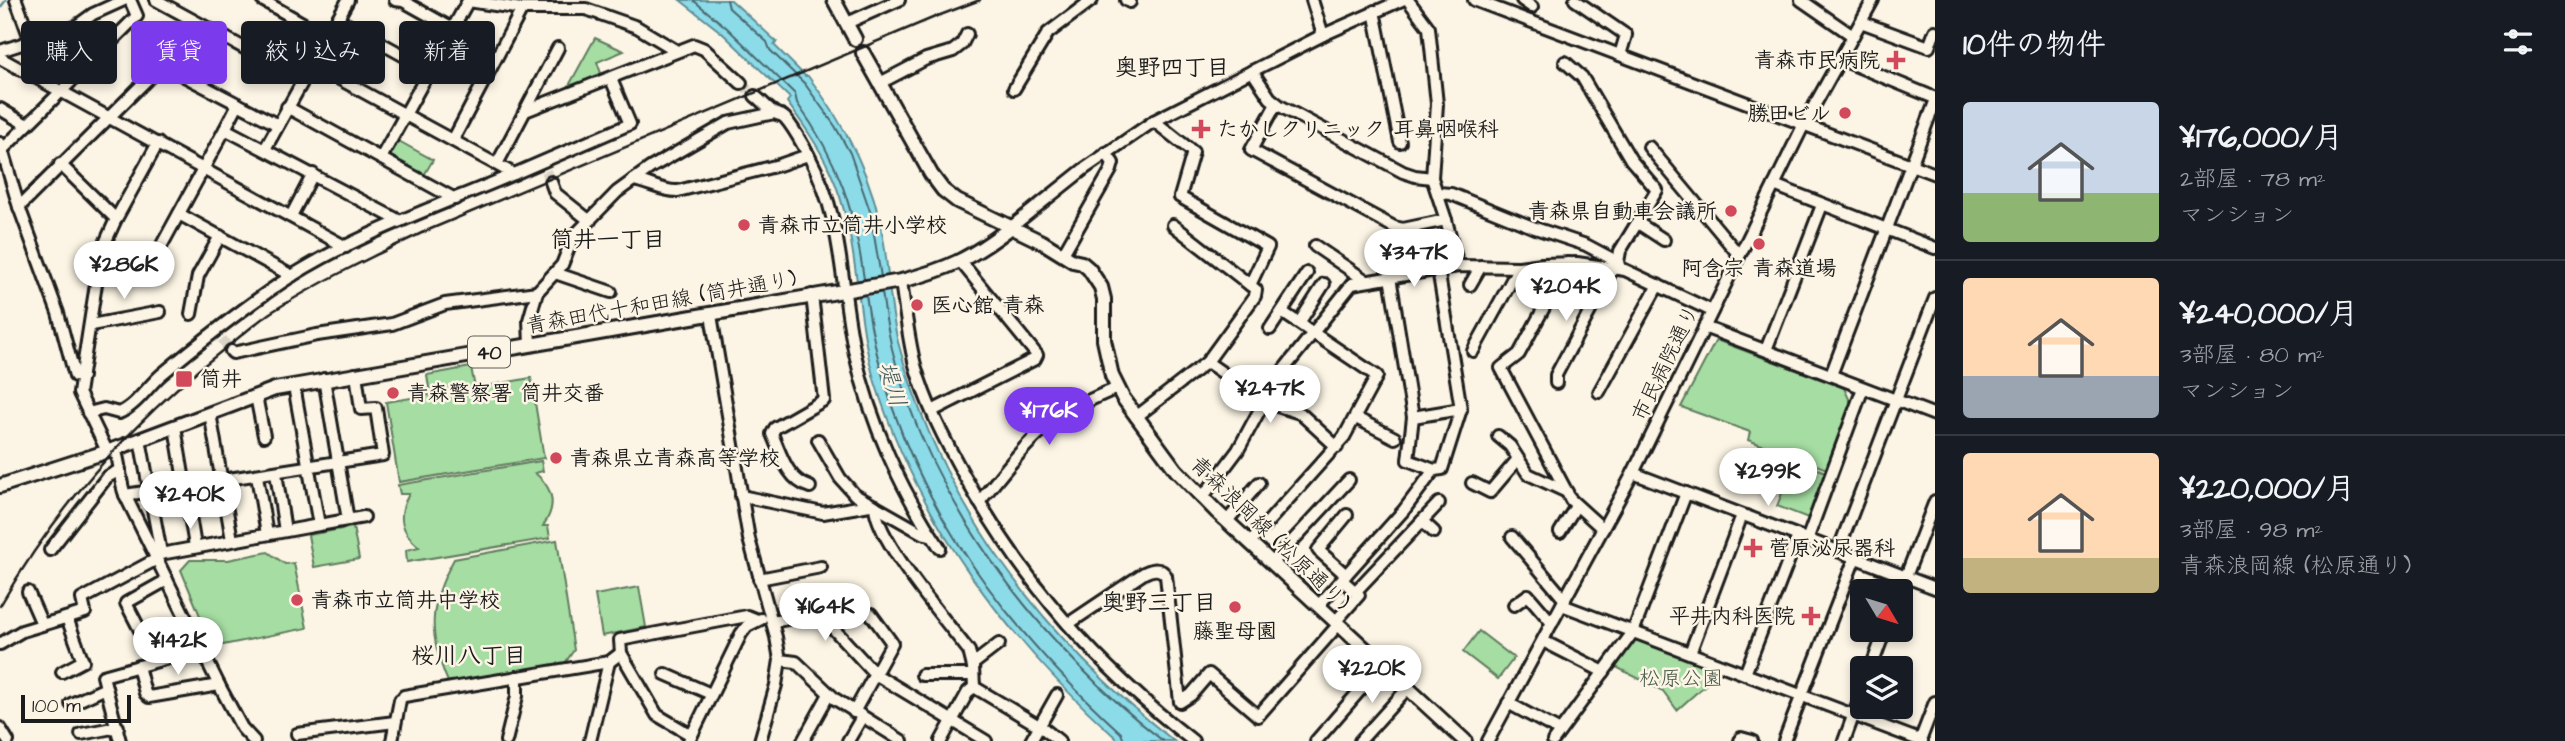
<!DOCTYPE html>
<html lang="ja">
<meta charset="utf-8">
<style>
body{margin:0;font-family:"Architects Daughter","Klee One",sans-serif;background:#20242c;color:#f1f3f6;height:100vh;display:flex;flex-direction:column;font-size:26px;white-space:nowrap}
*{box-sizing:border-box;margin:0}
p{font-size:23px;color:#9ea1a6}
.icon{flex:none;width:38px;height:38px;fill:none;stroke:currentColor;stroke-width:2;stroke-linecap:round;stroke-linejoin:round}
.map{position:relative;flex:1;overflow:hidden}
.details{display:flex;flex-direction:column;background:#171b24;width:630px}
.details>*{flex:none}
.hud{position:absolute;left:21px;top:21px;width:665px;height:63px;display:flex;gap:14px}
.needle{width:46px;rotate:128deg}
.controls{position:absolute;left:1850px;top:579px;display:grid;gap:14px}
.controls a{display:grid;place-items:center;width:63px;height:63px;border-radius:7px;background:#171b24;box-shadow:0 4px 10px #0003;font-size:35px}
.scale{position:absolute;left:21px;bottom:18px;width:110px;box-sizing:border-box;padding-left:7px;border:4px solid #1c1c1c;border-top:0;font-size:19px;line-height:24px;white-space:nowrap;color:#1c1c1c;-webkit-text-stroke:5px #fcf5e5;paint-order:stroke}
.price{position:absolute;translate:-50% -60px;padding:0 16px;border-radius:24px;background:#fff;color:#222;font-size:23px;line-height:46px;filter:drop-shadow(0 2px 4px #0008)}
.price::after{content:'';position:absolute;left:50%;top:42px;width:21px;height:16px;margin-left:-10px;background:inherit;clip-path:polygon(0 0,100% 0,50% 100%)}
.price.selected{background:#7c3aed;color:#fff}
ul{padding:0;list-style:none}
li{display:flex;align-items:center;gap:21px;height:175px;padding:0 28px}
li+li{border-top:2px solid #363941}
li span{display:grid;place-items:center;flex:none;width:196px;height:140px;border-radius:7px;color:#555}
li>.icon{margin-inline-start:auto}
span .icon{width:84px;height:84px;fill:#fffc;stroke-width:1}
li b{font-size:30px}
h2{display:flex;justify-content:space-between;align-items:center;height:84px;padding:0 28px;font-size:30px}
.tag{padding:0 24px;border-radius:7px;background:#171b24;box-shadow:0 4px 10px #0003;font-size:24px;line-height:63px}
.tag.selected{background:#7c3aed;color:#fff}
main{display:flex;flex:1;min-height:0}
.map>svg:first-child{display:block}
.green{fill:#a5dda2;stroke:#607c5f;stroke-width:2}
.water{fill:#8cdbe9;stroke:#5f8f97;stroke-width:2}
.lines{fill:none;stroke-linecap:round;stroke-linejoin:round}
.shore{stroke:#49686e;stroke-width:2}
.stream{stroke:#5f8f97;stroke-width:2.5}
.minor-tunnel{stroke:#dad4c7;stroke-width:10;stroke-dasharray:10 5;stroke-linecap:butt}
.minor-casing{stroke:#1c1c1c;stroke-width:16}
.major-casing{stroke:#1c1c1c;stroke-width:18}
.minor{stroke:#fcf5e5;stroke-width:10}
.major{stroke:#fcf5e5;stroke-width:12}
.rail{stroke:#1c1c1c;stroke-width:2.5}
.poi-dot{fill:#d1495b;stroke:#fcf5e5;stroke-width:2.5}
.labels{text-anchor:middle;stroke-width:5;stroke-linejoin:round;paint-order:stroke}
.shield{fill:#fcf5e5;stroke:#5f5d58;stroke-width:2}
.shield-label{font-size:19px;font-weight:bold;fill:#1c1c1c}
.poi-label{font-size:21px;font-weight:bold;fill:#1c1c1c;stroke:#fcf5e5;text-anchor:start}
.street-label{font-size:21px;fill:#1c1c1c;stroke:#fcf5e5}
.park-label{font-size:21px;fill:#455644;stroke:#fcf5e5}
.neighbourhood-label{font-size:23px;font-weight:bold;fill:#1c1c1c;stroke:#fcf5e5}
.water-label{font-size:23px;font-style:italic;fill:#3e555a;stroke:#fcf5e5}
</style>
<main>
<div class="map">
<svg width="1935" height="741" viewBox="0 0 1935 741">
<rect width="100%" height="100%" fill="#fcf5e5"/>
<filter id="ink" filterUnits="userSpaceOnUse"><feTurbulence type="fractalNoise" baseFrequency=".0143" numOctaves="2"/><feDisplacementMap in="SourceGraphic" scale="14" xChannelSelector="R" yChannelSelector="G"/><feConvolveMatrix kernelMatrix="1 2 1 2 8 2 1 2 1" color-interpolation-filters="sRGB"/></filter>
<g filter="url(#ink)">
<g class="green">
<path d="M74,32l2,2 -8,7 2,3 -22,22 -25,-19z"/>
<path d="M595,38l29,13 -27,11 5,14 -36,15z"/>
<path d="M397,140l36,20 -10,17 -32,-17 -1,-6z"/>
<path d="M1716,340l128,48 7,15 -24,66 -79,-29 2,-8 -69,-25z"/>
<path d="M471,367l4,21 56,-10 13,80 -145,24 -13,-80 44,-7 -3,-20z"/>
<path d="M1795,460l31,12 -18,46 -31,-12z"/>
<path d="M541,461l2,10 -8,2c18,15 23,32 8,53h5l2,12 -143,24 -1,-12 13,-3c-19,-16 -22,-32 -10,-53h-9l-2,-9z"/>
<path d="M353,527l6,32 -45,8 -6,-32z"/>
<path d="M557,540l17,110 -9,13 -117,19c-20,-47 -20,-77 6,-123z"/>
<path d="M268,552l17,12 9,-1 13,65 -94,19 -32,-77 9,-10h38z"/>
<path d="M639,587l7,40 -44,9 -7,-41z"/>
<path d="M1479,631l35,27 -16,21 -35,-27z"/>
<path d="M1637,638l85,32 -45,40 -14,-19 -49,-25z"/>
</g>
<path class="water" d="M680,0h51l46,42 -3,3 31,31h3c38,50 66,103 76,167 5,33 6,66 14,99 43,163 145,296 276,399h-54l-3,-2c-110,-100 -197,-214 -242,-357 -21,-69 -14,-146 -46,-213 -11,-24 -27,-46 -42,-67l3,-4 -68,-65z"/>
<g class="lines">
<g class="shore">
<path d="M693,0l34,28 68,66 2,9c42,58 57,105 67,176"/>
<path d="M727,0l2,8 38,34 3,8 35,34 30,42 15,27 20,58 11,66"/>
<path d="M882,292c20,176 145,342 281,449"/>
<path d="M866,295c24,179 125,319 255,438l3,8"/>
</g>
<path class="stream" d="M0,8l6,-8"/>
<g class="minor-tunnel">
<path d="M741,83l14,13"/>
<path d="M546,171l5,11"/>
<path d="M222,339l9,12"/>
</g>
<g class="minor-casing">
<g id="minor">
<path d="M16,0l15,41"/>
<path d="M156,0l147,80"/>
<path d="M262,0l65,37"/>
<path d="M395,0l8,1 50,28"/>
<path d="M1126,0l4,2"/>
<path d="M1312,0l11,35"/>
<path d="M1408,0l21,28 8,76 -5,74 14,42 12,46"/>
<path d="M1474,0l461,174"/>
<path d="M1522,0l10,7"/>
<path d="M1575,0l51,35 -6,20"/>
<path d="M1801,0l52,36"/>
<path d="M1374,11l26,131"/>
<path d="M337,19l93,51"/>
<path d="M1861,22l68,25 6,-16"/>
<path d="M847,23l52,-23"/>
<path d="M0,51l75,-24 18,-13 31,-14"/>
<path d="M0,58l346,189"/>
<path d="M1840,59l95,39"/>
<path d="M1565,62l17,15 49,83 26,30 -37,61 -2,11 2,6"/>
<path d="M161,64l117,61"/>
<path d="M312,64l202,110 116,-50 -19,-45"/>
<path d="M1252,71l18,27 10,8 123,66 12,4 17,2"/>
<path d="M880,83l46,-24 27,-8 9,-7 5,-10"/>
<path d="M1014,89l34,-56 44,-33"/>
<path d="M755,96c7,5 13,13 20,17 8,5 3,-1 10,5 9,10 16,24 23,36 37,69 31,127 47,200 15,68 46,137 85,194"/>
<path d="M1276,104l-25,46 143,77 9,2 43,-9"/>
<path d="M287,107l168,92"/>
<path d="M0,109l27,16"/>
<path d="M525,111l33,-63"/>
<path d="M225,129l13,-25"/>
<path d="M453,140l69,-131"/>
<path d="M0,143l19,64 39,106 17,63h7"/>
<path d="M1649,147l90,108"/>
<path d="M265,149l83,-149"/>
<path d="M2,150l135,-134 -7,-16"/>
<path d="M381,158l87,-157 54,8h64l51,18 40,24"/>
<path d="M60,164l56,55"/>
<path d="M497,164l28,-53 169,-66 10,4 37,34"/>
<path d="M633,180c15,2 30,12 45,11l101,-26 29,-10"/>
<path d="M551,182l4,11 35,28"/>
<path d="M1774,185l161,63"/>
<path d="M1438,193l13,1 84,34 51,17 32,17"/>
<path d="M19,207l182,-181"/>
<path d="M179,214l113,62"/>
<path d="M291,216l22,-42"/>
<path d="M1638,223l26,17"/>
<path d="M1173,225l77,60"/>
<path d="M1010,228l74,-59 70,-48 169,-86 79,-35"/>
<path d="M1315,246l50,34"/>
<path d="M1063,254l48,-84 2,-7 -7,-10"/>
<path d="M152,263l73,-134 175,92"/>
<path d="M1568,263l-49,91 -18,14 70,132 32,29"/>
<path d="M555,273l56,19"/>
<path d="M1390,277l23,140 -5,43 26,10"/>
<path d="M901,281c4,28 7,56 14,84 11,39 30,76 50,112 60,108 131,188 228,264"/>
<path d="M1470,285l11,-19"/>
<path d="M191,314l7,-38 22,-40"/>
<path d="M711,315l38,224 27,98 4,23 -4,25 -16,56"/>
<path d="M1299,323l25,-39"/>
<path d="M91,325l69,-13"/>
<path d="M1704,327l231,88"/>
<path d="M1270,329l37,-56"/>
<path d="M530,345l-1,-25 8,-28 25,-27 11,-28 44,-45 33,-24 78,-45 46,-10"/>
<path d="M1766,350l56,-145"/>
<path d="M231,351l2,2 84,-18 75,-11 53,-20 92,-12"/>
<path d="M1473,351l46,-84"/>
<path d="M1207,362l58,40 35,11 37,34"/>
<path d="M1831,375l104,-273"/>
<path d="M324,379l24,141"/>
<path d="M1556,383v-8l57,-107"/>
<path d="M1599,392l59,-107"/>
<path d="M256,396l8,40"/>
<path d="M932,411l103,-52 2,-4 -76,-93"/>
<path d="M88,413l16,-4 15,4c17,-7 29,-27 43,-39 41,-34 83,-68 128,-97 70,-44 149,-71 224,-103"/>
<path d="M210,413l22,127"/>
<path d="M1136,417l71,-55 48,-66 1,-6 -6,-5 18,-38 -88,-50 13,-45 -39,-31"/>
<path d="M1413,417l48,-8"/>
<path d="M1356,418l39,20"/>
<path d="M175,427l20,119"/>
<path d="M1498,436l12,10 18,28 39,18"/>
<path d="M140,439l21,114"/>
<path d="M818,440l22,38 15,17 67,38 9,2"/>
<path d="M115,449c6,15 4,31 10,46l94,190 23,43 12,13"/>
<path d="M107,451l-28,-58 22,-141 15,-33 42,-76"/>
<path d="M276,473l9,58"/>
<path d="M1633,473l302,115"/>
<path d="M257,476l10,58"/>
<path d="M1472,483l18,9 28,-33"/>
<path d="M810,487c-23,-7 -29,-33 -38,-53l3,-6 49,-28 -12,-105"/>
<path d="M125,495l258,-40 -7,-47 -15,1 -5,-35"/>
<path d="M741,496l82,17 47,-8"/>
<path d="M1202,498l36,-48 39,-72 75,-94 106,-18 61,1 23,-3 35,-1 48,7 87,41"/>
<path d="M979,502c24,-28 48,-63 79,-84 18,-13 39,-21 59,-30"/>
<path d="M875,506c1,34 71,115 94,145l4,16 1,20"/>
<path d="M1227,521l32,-38"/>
<path d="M1422,521l12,11"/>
<path d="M319,525l45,-8"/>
<path d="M1560,532l16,-26"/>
<path d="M1512,537l53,63"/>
<path d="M1807,540l56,-152"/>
<path d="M1250,542l94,-105 33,-61 -95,-64"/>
<path d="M50,550l57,-73 13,-7"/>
<path d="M1838,551l97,-253"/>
<path d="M155,555l164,-30 -25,-139"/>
<path d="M1272,563l77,-83"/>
<path d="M1346,575l-28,-25 29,-35"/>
<path d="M759,579l62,-12"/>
<path d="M28,592l14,32"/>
<path d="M1355,592l84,-89"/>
<path d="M1900,592l35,-91"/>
<path d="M1514,605l14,-10 24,28"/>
<path d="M1562,605l360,136"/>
<path d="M1318,606l86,-96 30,-40 8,-1 19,-60 -23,-140"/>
<path d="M772,622l47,-9 56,61 111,67"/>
<path d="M1335,622l24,-27 -17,-15"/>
<path d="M1068,624l76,-51c8,-4 17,-6 22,3l14,126 11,-7 18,-21 49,42 80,-91"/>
<path d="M1543,641l61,31"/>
<path d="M0,644l22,-13 63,-19 -3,-13 75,-40"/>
<path d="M1690,653l52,-138"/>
<path d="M780,660l16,2 39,37 67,42"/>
<path d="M156,661l-30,-58 41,-23"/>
<path d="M973,664l26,-20"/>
<path d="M138,666l7,27 4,4 70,-12"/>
<path d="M1871,668l14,-38"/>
<path d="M62,672l21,-11 -16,-43"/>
<path d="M665,674l46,20"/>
<path d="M1745,674l53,-138"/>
<path d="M922,675h51"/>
<path d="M404,696l205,-34 12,-9"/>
<path d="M1508,703l52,28"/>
<path d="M71,704l35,-16"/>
<path d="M854,712l38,-69 -21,-29"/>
<path d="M0,728l8,13"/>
<path d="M81,734l37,-7"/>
<path d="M297,734l98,-12"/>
<path d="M691,735l-34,-20 -36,-62 -1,-13 127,-24 10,4"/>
<path d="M120,741l-17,-65 98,-27"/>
<path d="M392,741l8,-41"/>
<path d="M506,741l11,-45v-19"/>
<path d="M590,741l19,-79"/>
<path d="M689,741l52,-107 6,-8 14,-7"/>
<path d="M803,741l26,-47"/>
<path d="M848,741l14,-24"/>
<path d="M941,741l27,-49 6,-5 70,42 15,12"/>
<path d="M1031,741l26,-46"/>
<path d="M1316,741l66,-76"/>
<path d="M1360,741l47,-52"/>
<path d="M1488,741l145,-268 171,-349 69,-124"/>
<path d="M1553,741l80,-109 53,-139"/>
<path d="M1740,741l1,-3 11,3"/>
<path d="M1784,741l71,-183"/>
<path d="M1844,741l18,-49"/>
<path d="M1920,741l15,-39"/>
</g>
</g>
<g class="major-casing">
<g id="major">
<path d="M834,0l21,39"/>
<path d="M863,53l68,121 12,16 14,11 87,42 29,18 9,2 7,6 12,18 3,12v41l8,36 11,22 53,72 41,42 248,229"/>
<path d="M0,486l115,-37 160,-60 626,-108c48,-12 70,-23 109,-53"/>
</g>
</g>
<use href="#minor" class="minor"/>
<use href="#major" class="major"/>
<path class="rail" d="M0,606c57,-99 134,-186 223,-256 16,-12 31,-26 47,-37 49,-31 103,-57 156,-82l509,-214 45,-17"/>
</g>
</g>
<g class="poi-dot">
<path d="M1892.5 49.5h7v7h7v7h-7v7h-7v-7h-7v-7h7z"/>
<circle cx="1845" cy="113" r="7"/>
<path d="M1197.5 118.5h7v7h7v7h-7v7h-7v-7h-7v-7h7z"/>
<circle cx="1731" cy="211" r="7"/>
<circle cx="744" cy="225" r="7"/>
<circle cx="1759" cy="244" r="7"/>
<circle cx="917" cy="305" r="7"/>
<rect x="175" y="370" width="18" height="18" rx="3.5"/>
<circle cx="393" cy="393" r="7"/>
<circle cx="556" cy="458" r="7"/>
<path d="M1749.5 537.5h7v7h7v7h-7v7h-7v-7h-7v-7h7z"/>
<circle cx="297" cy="600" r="7"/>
<circle cx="1235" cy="607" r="7"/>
<path d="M1807.5 605.5h7v7h7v7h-7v7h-7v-7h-7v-7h7z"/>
</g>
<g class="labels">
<rect class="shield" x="468" y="336.5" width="42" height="31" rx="5"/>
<g class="shield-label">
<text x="489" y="359">40</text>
</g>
<g class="poi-label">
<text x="1880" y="67" text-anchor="end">青森市民病院</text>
<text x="1831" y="120" text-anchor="end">勝田ビル</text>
<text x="1217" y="136">たかしクリニック 耳鼻咽喉科</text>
<text x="1717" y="218" text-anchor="end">青森県自動車会議所</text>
<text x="758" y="232">青森市立筒井小学校</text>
<text x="1759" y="275" text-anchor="middle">阿含宗 青森道場</text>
<text x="931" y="312">医心館 青森</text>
<text x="200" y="386">筒井</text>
<text x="407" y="400">青森警察署 筒井交番</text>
<text x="570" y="465">青森県立青森高等学校</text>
<text x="1769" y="555">菅原泌尿器科</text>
<text x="311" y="607">青森市立筒井中学校</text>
<text x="1795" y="623" text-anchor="end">平井内科医院</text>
<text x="1235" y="638" text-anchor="middle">藤聖母園</text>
</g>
<g class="street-label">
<text transform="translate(661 302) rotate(-10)" y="7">青森田代十和田線 (筒井通り)</text>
<text transform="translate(1665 363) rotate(-64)" y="7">市民病院通り</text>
<text transform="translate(1270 533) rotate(44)" y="7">青森浪岡線 (松原通り)</text>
</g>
<g class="park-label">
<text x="1681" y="685">松原公園</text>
</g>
<g class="neighbourhood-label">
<text x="1172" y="75">奥野四丁目</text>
<text x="608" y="247">筒井一丁目</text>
<text x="1159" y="610">奥野三丁目</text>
<text x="469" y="663">桜川八丁目</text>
</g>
<g class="water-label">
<text transform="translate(893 384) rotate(74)" y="8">堤川</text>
</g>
</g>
</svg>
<div class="controls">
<a><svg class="needle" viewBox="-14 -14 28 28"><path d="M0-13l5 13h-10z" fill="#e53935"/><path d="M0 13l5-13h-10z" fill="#9ea1a6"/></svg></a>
<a><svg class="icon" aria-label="layers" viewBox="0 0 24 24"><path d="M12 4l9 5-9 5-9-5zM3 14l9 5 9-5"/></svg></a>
</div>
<div class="scale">100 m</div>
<b class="price" style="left:1414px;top:289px">¥347K</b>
<b class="price" style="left:124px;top:301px">¥286K</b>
<b class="price" style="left:1566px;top:323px">¥204K</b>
<b class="price" style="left:1270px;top:425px">¥247K</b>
<b class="price selected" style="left:1049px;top:447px">¥176K</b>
<b class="price" style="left:1768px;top:508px">¥299K</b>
<b class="price" style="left:190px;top:531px">¥240K</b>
<b class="price" style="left:825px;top:643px">¥164K</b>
<b class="price" style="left:178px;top:677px">¥142K</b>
<b class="price" style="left:1372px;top:705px">¥220K</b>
<div class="hud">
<a class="tag">購入</a>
<a class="tag selected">賃貸</a>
<a class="tag">絞り込み</a>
<a class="tag">新着</a>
</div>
</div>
<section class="details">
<h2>10件の物件<svg class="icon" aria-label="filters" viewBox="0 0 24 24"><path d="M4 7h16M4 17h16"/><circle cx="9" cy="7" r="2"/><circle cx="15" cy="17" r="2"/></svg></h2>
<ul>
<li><span style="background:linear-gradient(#c9d6e8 65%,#8fb573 0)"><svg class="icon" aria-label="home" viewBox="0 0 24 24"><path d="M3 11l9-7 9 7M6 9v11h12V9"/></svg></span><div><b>¥176,000/月</b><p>2部屋 · 78 m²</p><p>マンション</p></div></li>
<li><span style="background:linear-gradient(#ffd9b3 70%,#9aa5b1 0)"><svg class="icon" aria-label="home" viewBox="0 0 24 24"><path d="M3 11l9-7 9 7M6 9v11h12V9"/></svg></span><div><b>¥240,000/月</b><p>3部屋 · 80 m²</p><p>マンション</p></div></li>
<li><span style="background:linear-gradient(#ffd9b3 75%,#c2b280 0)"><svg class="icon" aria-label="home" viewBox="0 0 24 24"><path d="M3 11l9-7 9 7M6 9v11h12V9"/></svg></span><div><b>¥220,000/月</b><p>3部屋 · 98 m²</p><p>青森浪岡線 (松原通り)</p></div></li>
</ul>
</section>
</main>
